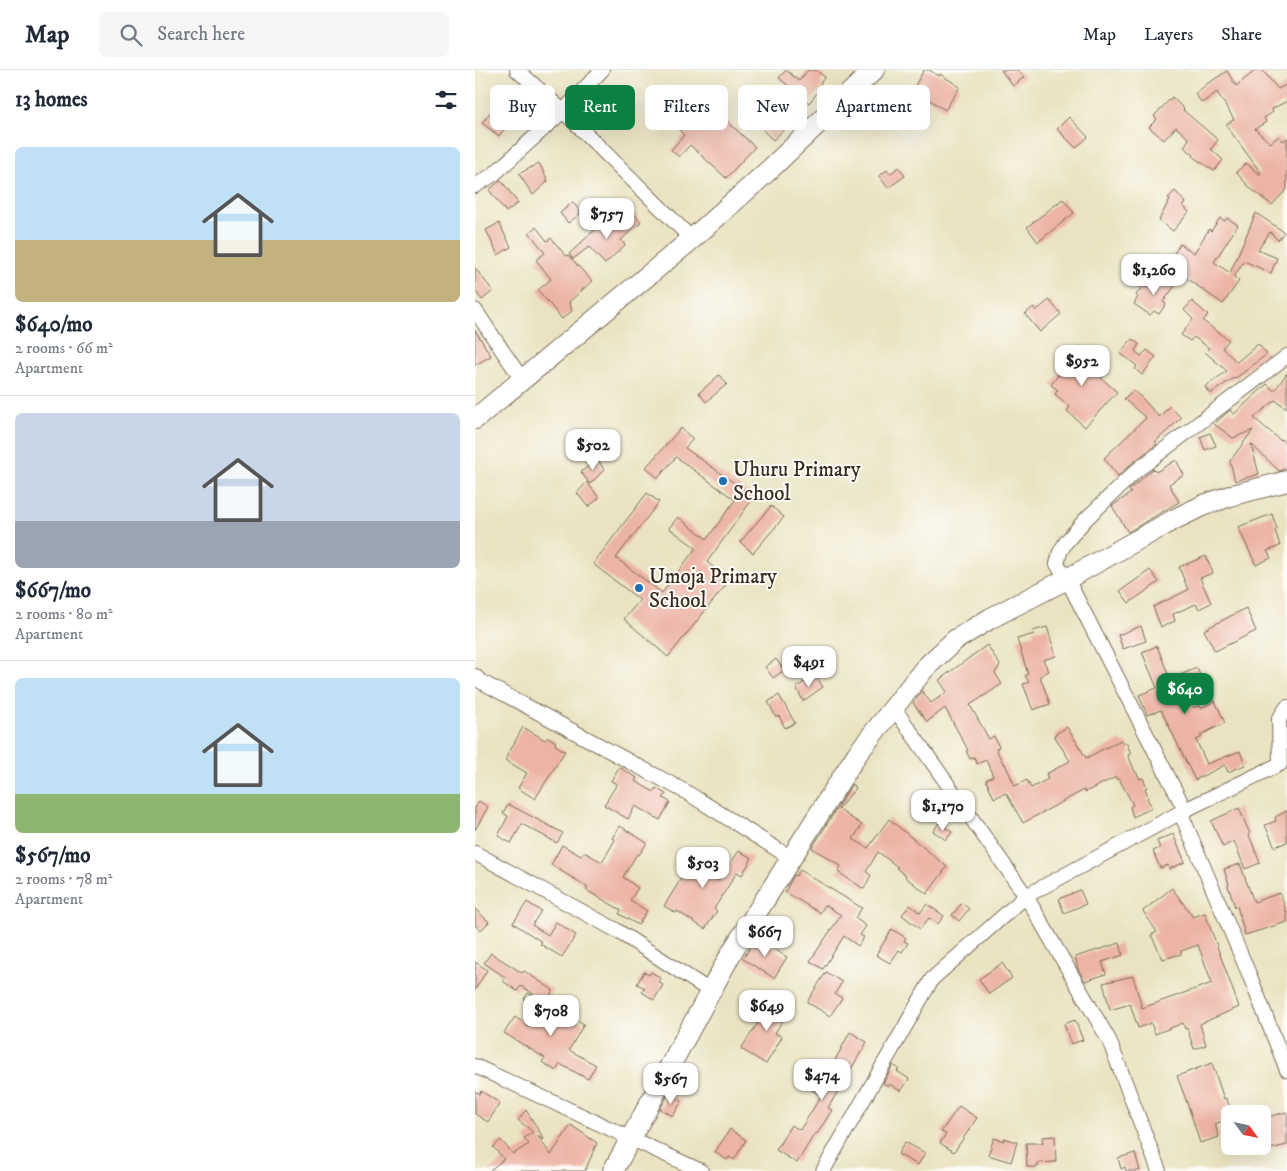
<!DOCTYPE html>
<meta charset="utf-8">
<style>
body{margin:0;font-family:"IM FELL DW Pica",serif;background:#f6f6f7;color:#1f2937;height:100vh;display:flex;flex-direction:column;font-size:19px;white-space:nowrap}
*{box-sizing:border-box;margin:0}
p{font-size:16px;color:#747a83}
.icon{flex:none;width:28px;height:28px;fill:none;stroke:currentColor;stroke-width:2;stroke-linecap:round;stroke-linejoin:round}
.map{position:relative;flex:1;overflow:hidden}
.drawer{display:flex;flex-direction:column;background:#fff;width:475px}
.drawer>*{flex:none}
.guide{position:absolute;left:15px;top:15px;width:475px;height:45px;display:flex;gap:10px}
.needle{width:32px;rotate:123deg}
.controls{position:absolute;left:746px;top:1035px;display:grid;gap:10px}
.controls a{display:grid;place-items:center;width:50px;height:50px;border-radius:8px;background:#fff;box-shadow:0 5px 20px #0002;font-size:25px}
.price{position:absolute;translate:-50% -42px;padding:0 11px;border-radius:10px;background:#fff;color:#222;font-size:16px;line-height:32px;filter:drop-shadow(0 1px 2px #0008)}
.price::after{content:'';position:absolute;left:50%;top:30px;width:15px;height:11px;margin-left:-8px;background:inherit;clip-path:polygon(0 0,100% 0,50% 100%)}
.price.active{background:#0b8043;color:#fff}
ul{padding:0;list-style:none}
li{display:grid;align-content:center;gap:10px;height:265px;padding:0 15px}
li+li{border-top:1px solid #e0e1e3}
li span{display:grid;place-items:center;height:155px;border-radius:8px;color:#555}
li>.icon{margin-inline-start:auto}
span .icon{width:90px;height:90px;fill:#fffc;stroke-width:1}
li b{font-size:21px}
h2{display:flex;justify-content:space-between;align-items:center;height:60px;padding:0 15px;font-size:21px}
.chip{padding:0 18px;border-radius:8px;background:#fff;box-shadow:0 5px 20px #0002;font-size:18px;line-height:45px}
.chip.active{background:#0b8043;color:#fff}
header{display:flex;align-items:center;gap:30px;box-sizing:border-box;height:70px;padding:0 25px;background:#fff;border-bottom:1px solid #e0e1e3}
header strong{font-size:24px}
nav{display:flex;gap:28px;margin-inline-start:auto;font-size:18px}
.search{width:350px;height:45px;background:#f6f6f7;display:flex;align-items:center;gap:12px;box-sizing:border-box;padding:0 18px;border-radius:8px;color:#747a83;font-size:19px}
main{display:flex;flex:1;min-height:0}
.map>svg:first-child{display:block}
.building{fill:#ecb4a5}
.lines{fill:none;stroke-linecap:round;stroke-linejoin:round}
.street-casing{stroke:#786b57;stroke-width:16}
.secondary-casing{stroke:#786b57;stroke-width:22}
.street{stroke:#fff;stroke-width:14}
.secondary{stroke:#fff;stroke-width:20}
.poi-dot{fill:#1f6fb2;stroke:#fdfcf7;stroke-width:2}
.labels{text-anchor:middle;stroke-width:4;stroke-linejoin:round;paint-order:stroke}
.poi-label{font-size:21px;fill:#3b2a1e;stroke:#fdfcf7;text-anchor:start}
</style>
<header>
<strong>Map</strong>
<div class="search"><svg class="icon" aria-label="search" viewBox="0 0 24 24"><circle cx="10" cy="10" r="6"/><path d="M15 15l6 6"/></svg>Search here</div>
<nav><a>Map</a><a>Layers</a><a>Share</a></nav>
</header>
<main>
<section class="drawer">
<h2>13 homes<svg class="icon" aria-label="filters" viewBox="0 0 24 24"><path d="M4 7h16M4 17h16"/><circle cx="9" cy="7" r="2"/><circle cx="15" cy="17" r="2"/></svg></h2>
<ul>
<li><span style="background:linear-gradient(#bfe0f5 60%,#c2b280 0)"><svg class="icon" aria-label="home" viewBox="0 0 24 24"><path d="M3 11l9-7 9 7M6 9v11h12V9"/></svg></span><div><b>$640/mo</b><p>2 rooms · 66 m²</p><p>Apartment</p></div></li>
<li><span style="background:linear-gradient(#c9d6e8 70%,#9aa5b1 0)"><svg class="icon" aria-label="home" viewBox="0 0 24 24"><path d="M3 11l9-7 9 7M6 9v11h12V9"/></svg></span><div><b>$667/mo</b><p>2 rooms · 80 m²</p><p>Apartment</p></div></li>
<li><span style="background:linear-gradient(#bfe0f5 75%,#8fb573 0)"><svg class="icon" aria-label="home" viewBox="0 0 24 24"><path d="M3 11l9-7 9 7M6 9v11h12V9"/></svg></span><div><b>$567/mo</b><p>2 rooms · 78 m²</p><p>Apartment</p></div></li>
</ul>
</section>
<div class="map">
<svg width="812" height="1101" viewBox="0 0 812 1101">
<rect width="100%" height="100%" fill="#fdfcf7"/>
<filter id="ink" filterUnits="userSpaceOnUse"><feTurbulence type="fractalNoise" baseFrequency=".02" numOctaves="2"/><feDisplacementMap in="SourceGraphic" scale="10" xChannelSelector="R" yChannelSelector="G"/><feConvolveMatrix kernelMatrix="1 2 1 2 8 2 1 2 1" color-interpolation-filters="sRGB"/></filter>
<filter id="wash" filterUnits="userSpaceOnUse"><feTurbulence type="fractalNoise" baseFrequency=".0096" numOctaves="4" result="noise"/><feDisplacementMap in="SourceGraphic" scale="20" xChannelSelector="R" yChannelSelector="G"/><feGaussianBlur stdDeviation="1.12" result="paint"/><feColorMatrix in="noise" values="0 0 0 0 0 0 0 0 0 0 0 0 0 0 0 0 0 1.4 0 .05"/><feComposite in="paint" operator="in"/></filter>
<g filter="url(#wash)">
<rect width="100%" height="100%" fill="#eae3c1"/>
<g id="blocks">
<g class="building">
<path d="M311,0l13,11 9,-11h8l9,7 -5,6 3,3 -14,17 -30,-25z"/>
<path d="M449,0h5l10,6 1,-2 20,13 -15,23 -32,-21z"/>
<path d="M526,0h17l6,7 -11,9z"/>
<path d="M781,0h6l16,19 9,-5v17l-15,8 1,3 -9,6 2,4 -11,7 15,14 9,-7 4,5 4,-3v51l-15,16 -22,-17 -14,-16 10,-9 13,11 2,-1 -35,-48 8,-6 -17,-27 -15,11 -7,-9 12,-10 20,-13 9,15z"/>
<path d="M33,20l17,13 -26,33 -17,-13z"/>
<path d="M234,23l10,11 -5,5 41,38 -29,31 -36,-33 -11,12 -8,-7 13,-15 -9,-9z"/>
<path d="M697,27l12,12 -1,1 35,30 -7,9 12,11 -9,11 -21,-14 1,-2 -10,-8 5,-8 -13,-12 -12,13 -15,-13 8,-8 -3,-3z"/>
<path d="M305,33l13,11 -5,6 3,3 -18,17 -12,-12 3,-2 -3,-2z"/>
<path d="M594,47l19,20 -12,11 -19,-19z"/>
<path d="M64,93l9,18 -15,14 -14,-21z"/>
<path d="M424,97l6,9 -17,12 -9,-12 8,-6 3,4z"/>
<path d="M26,110l17,23 -12,9 -17,-22z"/>
<path d="M700,121l11,12 -3,3 6,6 -16,19 -14,-11 11,-21 -2,-1z"/>
<path d="M588,129l11,14 -36,29 -11,-15z"/>
<path d="M98,132l8,11 -13,10 -8,-10z"/>
<path d="M158,143l8,9 -20,18 4,5 -20,19 -16,-17 -16,12 -4,-5 30,-28 7,11z"/>
<path d="M781,143l28,19 -6,8 -8,-8 -12,18 19,8 -6,15 -27,-12 -10,16 5,4 -16,23 -51,-36 5,-10 -4,-3 7,-11 14,9 15,-24 2,2 9,-13 5,3 2,-3 11,7 -24,37 16,11z"/>
<path d="M24,153l12,24 -13,8 -12,-25z"/>
<path d="M61,157l11,14 4,-3 15,18 2,-1 24,26 -23,21 3,9 -10,8 -24,-29 13,-11 -15,-19 9,-7 -16,-21z"/>
<path d="M0,198l18,23 -11,9 -7,-9z"/>
<path d="M682,207l6,4 3,-4 9,9 -12,16 3,2 -7,10 -5,-3 -4,4 -16,-11 4,-7 -2,-2 7,-9 3,2 6,-8 2,1z"/>
<path d="M574,230l12,14 -21,18 -15,-18 8,-7 3,4z"/>
<path d="M717,231l16,14 -5,6 26,19 -7,8 15,14 21,-18 9,10 -31,24 -1,-1 -25,17 -5,-7 22,-16 -22,-19 4,-4 -15,-11 -4,4 -9,-6 12,-16 -9,-9z"/>
<path d="M0,260l16,26 -16,9z"/>
<path d="M657,269l7,5 -4,7 6,5 6,-6 9,7 -14,18 -7,-6 2,-3 -17,-13z"/>
<path d="M606,276l15,12 -7,9 28,25 -32,35 -18,-16 3,-4 -15,-13 3,-4 -7,-5 11,-15 -4,-3 5,-8 3,2 9,-13 3,2z"/>
<path d="M812,303v35l-12,-8 -21,18 26,22 1,-1 6,5v24l-8,3 -28,-27 8,30 -24,7 -5,-20 23,-31 -20,8 -19,-14 16,-14 4,4 33,-30 7,7z"/>
<path d="M244,305l8,9 -21,18 -7,-9z"/>
<path d="M658,320l10,9 16,18 11,-11 11,12 -26,24 2,2 -26,20 -13,12 -14,-18 42,-40 -22,-19z"/>
<path d="M206,358l12,11 -8,9 69,49 -47,65 22,19 -61,76 -44,-38 16,-19 -47,-36 54,-71 12,9 -43,56 46,35 34,-45 -27,-20 9,-11 29,22 28,-39 -59,-43 -18,21 -12,-11z"/>
<path d="M735,363l6,13 -11,4 -5,-13z"/>
<path d="M123,389l6,11 -14,14 -9,-12z"/>
<path d="M701,390l8,15 -15,9 10,18 -51,30 -16,-26 19,-13 -2,-3 24,-21 3,3z"/>
<path d="M112,412l12,16 -11,9 -11,-14z"/>
<path d="M296,436l13,11 -31,36 -13,-11z"/>
<path d="M797,444l5,15 -2,1 5,16 -13,5 4,7 -15,7 -18,-38z"/>
<path d="M731,486l7,17 -13,5 11,25 -12,6 -3,-5 -23,10 2,7 -14,6 -8,-20 35,-17 -9,-23z"/>
<path d="M675,500l9,12 -30,21 -9,-12z"/>
<path d="M771,538l10,23 -41,20 -11,-21z"/>
<path d="M666,556l5,15 -23,8 -5,-14z"/>
<path d="M572,557l9,29 -13,4 6,11 -9,5 10,28 -17,6 -10,-26 6,-2 -4,-6 3,-2 -11,-35 17,-5 -1,-3z"/>
<path d="M512,575l13,20 -5,8 7,11 -32,21 19,34 5,-3 5,11 -3,2 8,16 1,-1 10,22 12,-6 4,8 17,-9 -2,-5 24,-13 -16,-26 13,-8 19,31 35,-18 2,4 3,-2 5,12 -3,1 7,17h1l4,7 3,-1 4,9 -2,1 3,9 -1,1 5,10 -19,9 -3,-10 3,-2 -14,-26 -2,1 -1,-3 -31,15 -1,-2 -61,33 -17,-30 -12,5 -8,-18 7,-4 -7,-16 -9,4 -3,-7 -4,2 -4,-8 2,-1 -23,-42 -18,14 -14,-19 9,-12 9,12 16,-11 -8,-12z"/>
<path d="M682,576l13,33 27,-11 6,14 -17,7 8,19 5,-3 2,3 14,-7 10,22 -25,12 2,2 -6,3 11,24 33,-13 5,14 -17,7 -3,-7 -30,15 -34,-70 -14,5 -8,-20 18,-7 -15,-36z"/>
<path d="M301,589l8,11 -11,8 -8,-11z"/>
<path d="M341,606l7,11 -20,14 -7,-14z"/>
<path d="M304,625l16,28 -10,5 -6,-12 -3,1 -8,-15z"/>
<path d="M48,657l22,13 3,-3 8,5 -1,3 10,6 -30,48 -17,-11 9,-15 -22,-13z"/>
<path d="M144,697l18,11 -2,3 19,11 2,-4 10,6 -3,4 7,4 -10,18 -25,-14 -7,13 -24,-14 13,-21 -6,-3z"/>
<path d="M377,714l4,4 -18,21 24,16 -9,14 15,9 21,-29 58,48 -20,27 -22,-17 1,-1 -10,-8 2,-1 -20,-15 -12,20 5,3 -7,14 -26,-17 3,-6 -29,-18z"/>
<path d="M4,731l9,6 -13,23v-22z"/>
<path d="M33,734l55,29 -6,10 -35,-19 -11,19 -13,-7 10,-20 -5,-3z"/>
<path d="M764,738l11,26 -1,1 11,28 -15,6 -11,-28 -11,6 -12,-26z"/>
<path d="M812,741v31l-12,5 -10,-22 11,-4 -1,-4z"/>
<path d="M464,753l13,9 -6,8 -13,-9z"/>
<path d="M145,756l27,17 -8,12 -2,-1 -14,23 15,11 -8,12 17,11 -9,14 -19,-11 2,-4 -35,-20 2,-3 -37,-22 11,-20 19,11 3,-4 18,10 13,-22 -3,-2z"/>
<path d="M698,764l12,28 -16,7 -1,-4 -8,3 -7,-17 7,-3 -3,-7z"/>
<path d="M219,781l12,8 -7,10 19,12 21,-30 13,7 -10,17 -5,-3 -23,37 3,2 -12,18 -28,-18 -1,2 -12,-7 20,-32 -4,-2z"/>
<path d="M765,794l14,38 26,-9 7,21v8l-42,13 -8,-29 -2,1 -7,-21 1,-1 -5,-16z"/>
<path d="M325,800l62,38 -7,10 11,8 -6,9 4,2 -6,9 -14,-10 -21,33 -13,-8 31,-46 -16,-10 -5,8 -35,-21 9,-17 2,1z"/>
<path d="M697,818l21,29 12,-4 34,94 -39,17 6,21 -12,4 -7,-21 -2,1 -2,-6 -28,11 -4,-11 -13,5 -8,-24 -20,6 -7,-27 30,-7 9,32 70,-25 -14,-38 -17,6v3l-18,5 -12,-24 6,-3 -14,-21z"/>
<path d="M605,820l6,14 -22,9 -5,-14z"/>
<path d="M52,832l14,9 -9,14 16,10 8,-13 20,13 -14,22 -22,-13 2,-2 -29,-19z"/>
<path d="M487,833l7,6 -10,12 -7,-6z"/>
<path d="M452,834l17,12 -6,8 -9,-6 -9,11 -18,-14 8,-10 10,8z"/>
<path d="M0,839l14,13 -8,8 -6,-5z"/>
<path d="M417,859l14,9 -2,3 4,2 -6,9 -3,-2 -9,13 -14,-8z"/>
<path d="M281,868l31,19 -13,21 -31,-19z"/>
<path d="M645,873l3,12 -21,7 4,12 -21,7 -7,-12 -3,-12z"/>
<path d="M16,883l31,20 2,-2 29,19 -7,12 -25,-16 -4,5 -14,-10 2,-4 -21,-14z"/>
<path d="M0,892l12,8 -12,20z"/>
<path d="M527,893l10,15 -23,16 -10,-15z"/>
<path d="M169,902l5,3 2,-3 10,6 -2,4 4,3 -9,15 -12,-8 3,-4 -8,-4z"/>
<path d="M351,902l16,10 -7,12 7,4 -12,18 -23,-14z"/>
<path d="M53,923l56,31 -15,26 27,15 -8,14 -28,-15 -4,7 -14,-9 3,-4 -41,-25 11,-16 13,9 11,-17 -15,-10z"/>
<path d="M302,928l14,9 -16,26 7,4 -16,27 -25,-15 22,-34 -3,-2 7,-10 5,3z"/>
<path d="M600,950l8,20 -12,4 -7,-20z"/>
<path d="M375,962l17,10 -39,66 4,2 -15,24 -2,-1 -18,30 -21,-13 15,-25 9,5 21,-34 -9,-6 8,-13 8,4 10,-17 -4,-2z"/>
<path d="M737,993l12,36 2,-1 7,16h-3v4l-15,6 4,13 -19,6 -11,-35 -12,-32z"/>
<path d="M418,995l6,4 -2,2 12,8 -8,12 -12,-7 -1,2 -5,-3z"/>
<path d="M0,1021l5,3 1,-3 19,12 -12,19 -13,-8z"/>
<path d="M194,1023l13,8 -9,15 -13,-7z"/>
<path d="M484,1036l18,12 -23,34 -14,-9 6,-9 -5,-2z"/>
<path d="M51,1040l18,29 -1,1 -6,-5 14,20 20,-30 26,18 -12,28h-96l15,-12 -11,-12 8,-7 12,14 16,-10 -5,-6 9,-6 -15,-12z"/>
<path d="M812,1042v33l-17,4 -7,-31z"/>
<path d="M255,1059l16,11 -12,20 -5,-3 -2,3 -12,-8z"/>
<path d="M580,1066l1,26 -18,1v4h-11l-1,-24h17l-1,-6z"/>
<path d="M519,1068l10,3v-3l13,4 -6,20 -23,-7z"/>
<path d="M430,1072l20,11 -7,12 -20,-11z"/>
<path d="M660,1083l5,18h-14l-1,-4 -4,2 -3,-11z"/>
</g>
</g>
</g>
<g filter="url(#ink)">
<use href="#blocks" fill-opacity="0" stroke="#786b57" stroke-width="1"/>
<g class="lines">
<g class="street-casing">
<g id="street">
<path d="M42,0l46,41 129,128"/>
<path d="M0,116l19,-12 69,-63 39,-41"/>
<path d="M0,240l48,71"/>
<path d="M812,286l-151,115 -51,49 -19,22 -6,10 -3,12 10,15 118,231 -3,6 67,158 38,96"/>
<path d="M0,606l5,5 206,111 105,66"/>
<path d="M419,638l132,188 83,144 50,131"/>
<path d="M0,783l141,77 94,61"/>
<path d="M0,996l226,105"/>
<path d="M348,1101l109,-192 94,-83 159,-86 95,-46 -1,-45 8,-12"/>
</g>
</g>
<g class="secondary-casing">
<g id="secondary">
<path d="M0,349l217,-180 76,-68 106,-101"/>
<path d="M138,1101l120,-221 124,-196 68,-86 30,-28 36,-22 76,-39 108,-60 29,-14 29,-10 54,-14"/>
</g>
</g>
<use href="#street" class="street"/>
<use href="#secondary" class="secondary"/>
</g>
</g>
<g class="poi-dot">
<circle cx="248" cy="411" r="5"/>
<circle cx="164" cy="518" r="5"/>
</g>
<g class="labels">
<g class="poi-label">
<text x="258" y="406">Uhuru Primary<tspan x="258" dy="24">School</tspan></text>
<text x="174" y="513">Umoja Primary<tspan x="174" dy="24">School</tspan></text>
</g>
</g>
</svg>
<div class="controls">
<a><svg class="needle" viewBox="-14 -14 28 28"><path d="M0-13l5 13h-10z" fill="#e53935"/><path d="M0 13l5-13h-10z" fill="#747a83"/></svg></a>
</div>
<b class="price" style="left:132px;top:170px">$757</b>
<b class="price" style="left:679px;top:226px">$1,260</b>
<b class="price" style="left:607px;top:317px">$952</b>
<b class="price" style="left:118px;top:401px">$502</b>
<b class="price" style="left:334px;top:618px">$491</b>
<b class="price active" style="left:710px;top:645px">$640</b>
<b class="price" style="left:468px;top:762px">$1,170</b>
<b class="price" style="left:228px;top:819px">$503</b>
<b class="price" style="left:290px;top:888px">$667</b>
<b class="price" style="left:292px;top:962px">$649</b>
<b class="price" style="left:76px;top:967px">$708</b>
<b class="price" style="left:347px;top:1031px">$474</b>
<b class="price" style="left:196px;top:1035px">$567</b>
<div class="guide">
<a class="chip">Buy</a>
<a class="chip active">Rent</a>
<a class="chip">Filters</a>
<a class="chip">New</a>
<a class="chip">Apartment</a>
</div>
</div>
</main>
